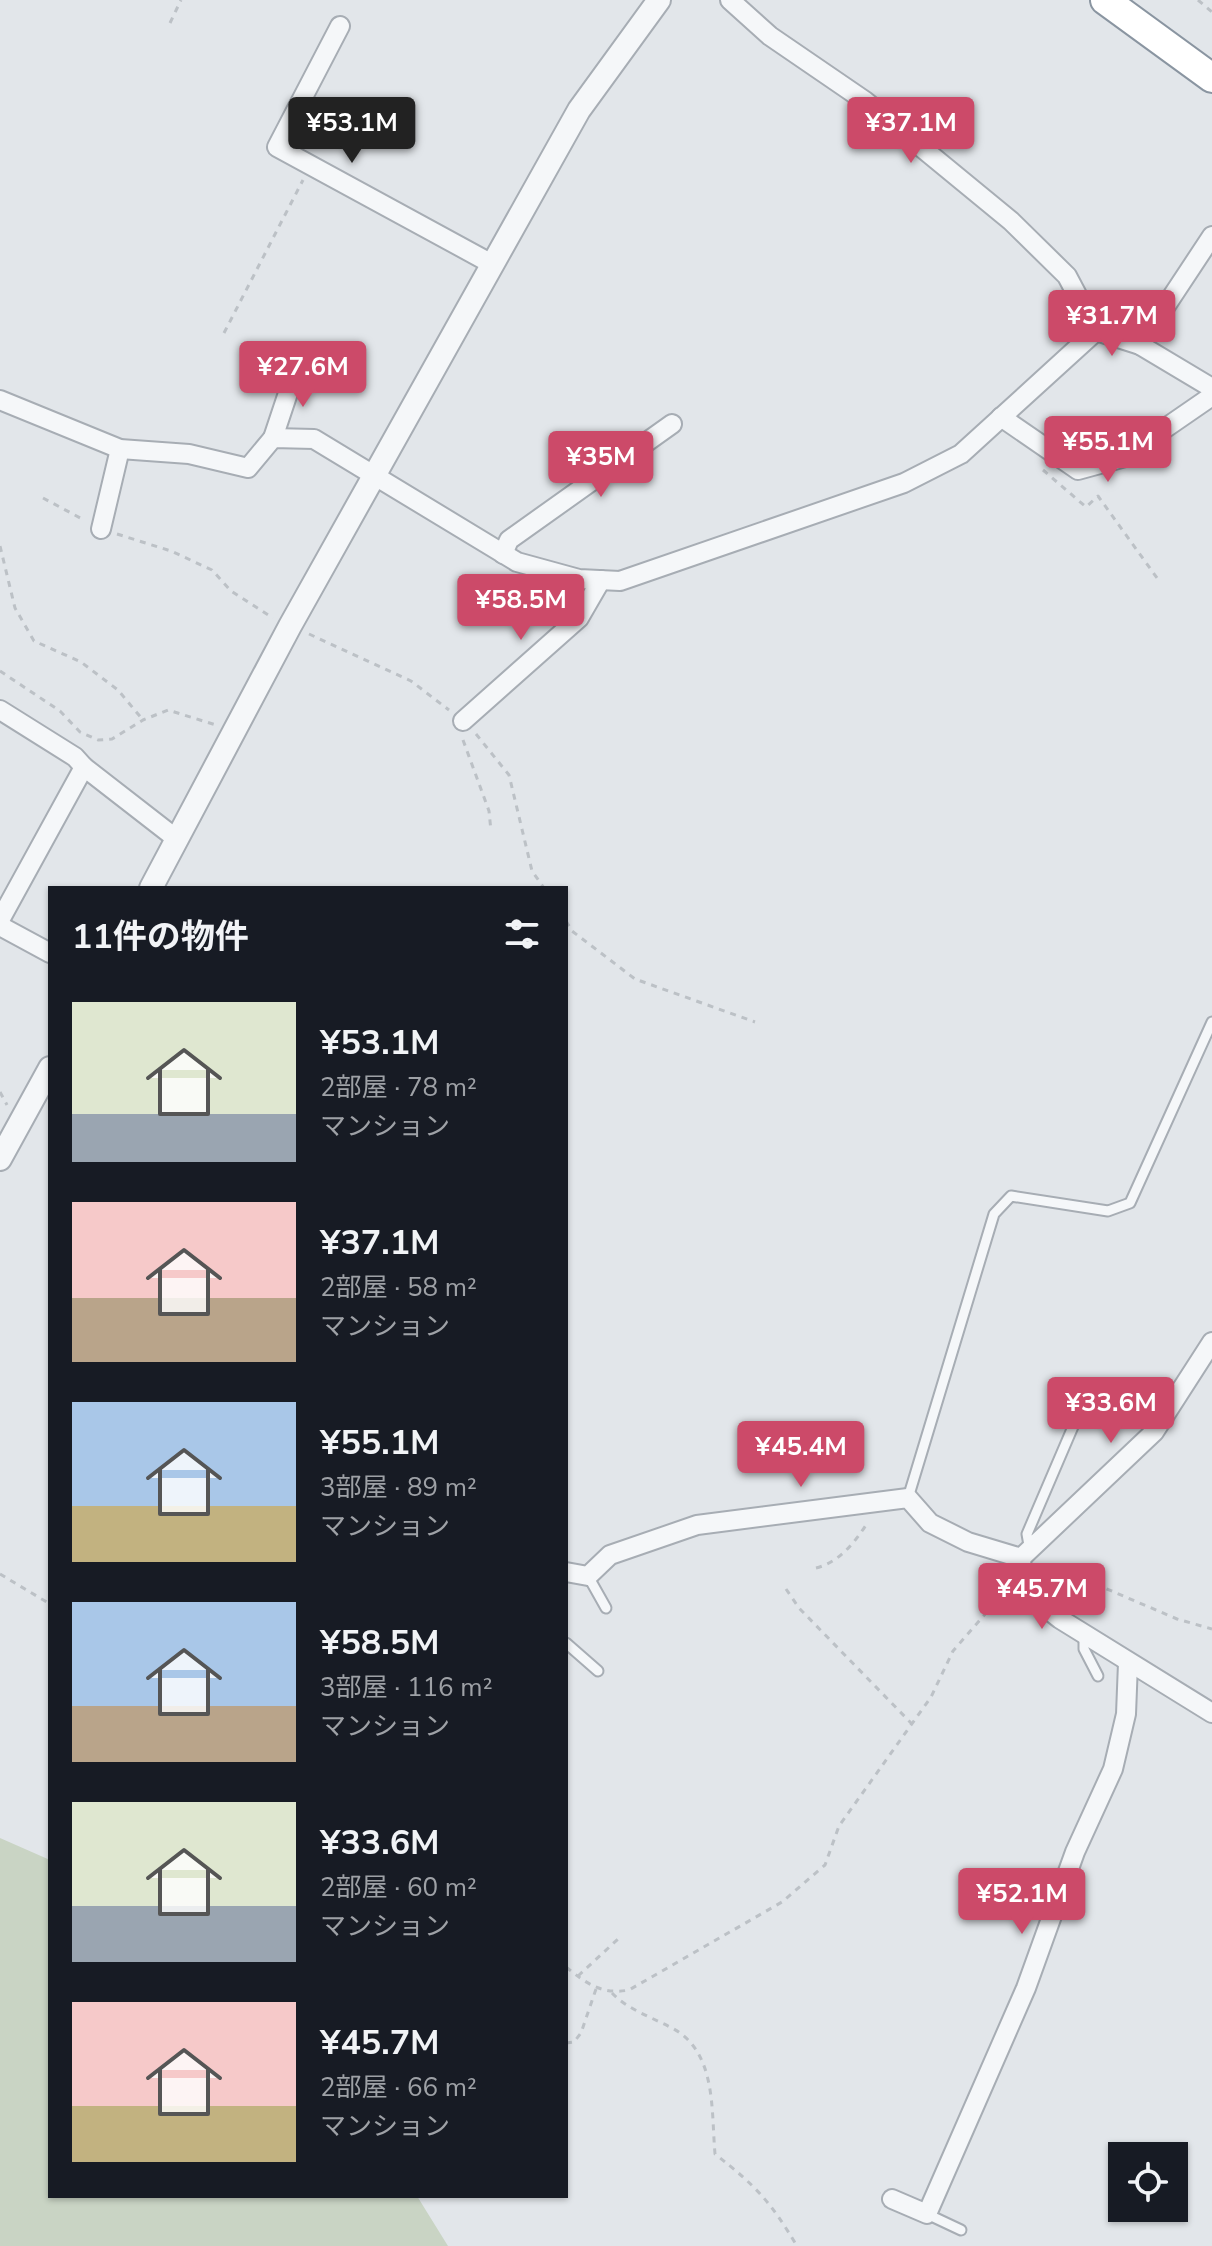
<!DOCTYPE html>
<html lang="ja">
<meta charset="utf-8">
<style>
body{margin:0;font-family:"Nunito Sans","Noto Sans JP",sans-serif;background:#242831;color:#f1f3f6;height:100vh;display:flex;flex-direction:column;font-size:30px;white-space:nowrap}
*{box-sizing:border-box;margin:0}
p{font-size:26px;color:#9ea1a6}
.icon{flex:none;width:44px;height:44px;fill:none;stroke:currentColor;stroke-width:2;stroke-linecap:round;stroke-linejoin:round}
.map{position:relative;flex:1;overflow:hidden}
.panel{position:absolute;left:48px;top:886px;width:520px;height:1312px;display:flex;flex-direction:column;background:#171b24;border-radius:0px;box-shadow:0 2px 6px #0004}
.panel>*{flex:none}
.buttons{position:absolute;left:1108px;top:2142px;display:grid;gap:16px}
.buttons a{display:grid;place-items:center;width:80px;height:80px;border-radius:0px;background:#171b24;box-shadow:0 2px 6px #0004;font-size:40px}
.price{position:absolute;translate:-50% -68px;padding:0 18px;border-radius:8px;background:#cc4a69;color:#fff;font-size:26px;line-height:52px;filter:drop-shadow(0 2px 4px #0008)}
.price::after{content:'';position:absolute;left:50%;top:48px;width:24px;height:18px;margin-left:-12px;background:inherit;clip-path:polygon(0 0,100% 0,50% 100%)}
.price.on{background:#222;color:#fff}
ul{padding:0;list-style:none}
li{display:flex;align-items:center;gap:24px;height:200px;padding:0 24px}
li span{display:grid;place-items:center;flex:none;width:224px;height:160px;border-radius:0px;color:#555}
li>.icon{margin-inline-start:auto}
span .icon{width:96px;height:96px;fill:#fffc;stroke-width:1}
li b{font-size:34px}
h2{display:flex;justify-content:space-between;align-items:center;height:96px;padding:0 24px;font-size:34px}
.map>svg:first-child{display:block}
.green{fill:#c9d4c4}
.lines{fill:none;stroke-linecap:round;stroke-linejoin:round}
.service-casing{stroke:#a7adb4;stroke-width:13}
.minor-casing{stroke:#a7adb4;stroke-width:22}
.tertiary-casing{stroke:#a7adb4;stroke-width:26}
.trunk-casing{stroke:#8a95a1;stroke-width:32}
.path{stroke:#bcc1c6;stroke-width:3;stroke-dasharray:6 6;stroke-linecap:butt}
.service{stroke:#f5f7f9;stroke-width:9}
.minor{stroke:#f5f7f9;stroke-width:18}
.tertiary{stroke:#f5f7f9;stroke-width:22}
.trunk{stroke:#fff;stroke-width:28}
</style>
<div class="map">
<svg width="1212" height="2246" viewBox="0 0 1212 2246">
<rect width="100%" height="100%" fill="#e2e6ea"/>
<path class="green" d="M0,1838l50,22v336h367l31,50h-448z"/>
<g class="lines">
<g class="service-casing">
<g id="service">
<path d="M908,1498l86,-284 17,-18 97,15 22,-8 82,-181"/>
<path d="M1030,1551l-3,-17 51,-119"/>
<path d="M588,1576l18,32"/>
<path d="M1084,1634v15l14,27"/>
<path d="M566,1643l32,28"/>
<path d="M927,2214l34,16"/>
</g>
</g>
<g class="minor-casing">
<g id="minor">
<path d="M730,0l40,36 95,65 146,120 56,55 29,55 44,14 72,43"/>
<path d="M340,26l-63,121 215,117"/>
<path d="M1140,345l72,-109"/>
<path d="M0,400l120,49 69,5 59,14 25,-30 41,1 203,123 62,17 41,2 284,-98 57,-29 135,-123"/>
<path d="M1001,417l77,53 44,-12 90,-62"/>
<path d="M273,438l23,-69"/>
<path d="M101,529l19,-80"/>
<path d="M503,554l6,-14 163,-116"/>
<path d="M0,710l75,47 9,10"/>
<path d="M463,721l116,-103 22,-38"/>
<path d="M0,920l84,-153 94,73"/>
<path d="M0,926l50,27"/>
<path d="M1021,1558l133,-126 58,-90"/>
<path d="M1021,1558l2,32 37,29 152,94"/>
<path d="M566,1572l22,4 22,-21 87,-30 211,-27 22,25 38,19 53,16"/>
<path d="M892,2199l35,15 99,-226 49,-136 38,-83 13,-55 2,-51"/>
</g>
</g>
<g class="tertiary-casing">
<g id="tertiary">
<path d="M151,888l139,-262 289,-516 80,-110"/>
<path d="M0,1159l50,-91"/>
</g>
</g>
<g class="trunk-casing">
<path id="trunk" d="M1105,0l107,78"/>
</g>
<g class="path">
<path d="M1198,0l14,12"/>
<path d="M170,23l11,-23"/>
<path d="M224,333l79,-153"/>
<path d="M1043,470l43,37 12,-11 59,82"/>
<path d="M43,498l41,22"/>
<path d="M117,534l54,17 41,19 19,21 42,27"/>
<path d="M0,546l15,62 19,33 47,21 37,28 25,30"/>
<path d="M309,634l102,47 38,29"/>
<path d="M0,671l60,40 20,21 18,8 14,-1 31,-19 25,-10 48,15"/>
<path d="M476,734l33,41 23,96 12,17"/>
<path d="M463,740l26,71 2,20"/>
<path d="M566,921l6,10 63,48 120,43"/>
<path d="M0,1092l7,13"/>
<path d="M816,1568c24,-6 39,-26 52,-46"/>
<path d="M1038,1568l41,9 98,42 35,10"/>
<path d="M0,1574l50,30"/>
<path d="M786,1589l13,19 113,116"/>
<path d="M566,1967c21,17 36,28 63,23l153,-88 43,-37 14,-39 92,-129 22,-46 53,-61"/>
<path d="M578,1976l40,-37"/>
<path d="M612,1993c15,16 39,24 58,34 47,23 41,82 45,127 41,32 55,47 82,92"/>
<path d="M566,2043l8,-1 7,-9 15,-44"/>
</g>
<use href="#service" class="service"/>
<use href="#minor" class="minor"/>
<use href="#tertiary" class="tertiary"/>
<use href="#trunk" class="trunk"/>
</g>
</svg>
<div class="buttons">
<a><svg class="icon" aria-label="locate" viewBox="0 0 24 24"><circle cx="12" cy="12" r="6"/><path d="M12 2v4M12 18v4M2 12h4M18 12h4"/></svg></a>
</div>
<b class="price on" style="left:352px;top:165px">¥53.1M</b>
<b class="price" style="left:911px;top:165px">¥37.1M</b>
<b class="price" style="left:1112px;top:358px">¥31.7M</b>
<b class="price" style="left:303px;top:409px">¥27.6M</b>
<b class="price" style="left:1108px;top:484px">¥55.1M</b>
<b class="price" style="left:601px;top:499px">¥35M</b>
<b class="price" style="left:521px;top:642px">¥58.5M</b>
<b class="price" style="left:1111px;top:1445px">¥33.6M</b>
<b class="price" style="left:801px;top:1489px">¥45.4M</b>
<b class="price" style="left:1042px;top:1631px">¥45.7M</b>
<b class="price" style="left:1022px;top:1936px">¥52.1M</b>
<section class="panel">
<h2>11件の物件<svg class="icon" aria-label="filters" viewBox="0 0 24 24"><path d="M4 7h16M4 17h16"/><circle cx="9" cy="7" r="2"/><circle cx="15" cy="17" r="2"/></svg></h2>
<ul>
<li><span style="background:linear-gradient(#dfe7d0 70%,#9aa5b1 0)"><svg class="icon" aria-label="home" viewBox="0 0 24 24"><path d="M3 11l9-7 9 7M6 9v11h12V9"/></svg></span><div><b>¥53.1M</b><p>2部屋 · 78 m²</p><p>マンション</p></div></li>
<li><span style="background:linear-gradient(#f6c9c9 60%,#b9a48a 0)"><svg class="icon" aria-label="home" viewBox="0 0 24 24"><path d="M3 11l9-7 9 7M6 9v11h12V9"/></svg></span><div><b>¥37.1M</b><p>2部屋 · 58 m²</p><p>マンション</p></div></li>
<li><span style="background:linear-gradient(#a9c7e8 65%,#c2b280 0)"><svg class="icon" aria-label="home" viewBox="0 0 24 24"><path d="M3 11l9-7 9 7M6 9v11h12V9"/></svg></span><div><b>¥55.1M</b><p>3部屋 · 89 m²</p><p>マンション</p></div></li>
<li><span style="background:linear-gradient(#a9c7e8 65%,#b9a48a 0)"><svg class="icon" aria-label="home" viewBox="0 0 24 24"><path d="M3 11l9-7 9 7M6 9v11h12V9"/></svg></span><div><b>¥58.5M</b><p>3部屋 · 116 m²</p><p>マンション</p></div></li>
<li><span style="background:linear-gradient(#dfe7d0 65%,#9aa5b1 0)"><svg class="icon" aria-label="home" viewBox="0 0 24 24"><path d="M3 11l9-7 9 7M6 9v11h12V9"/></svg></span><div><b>¥33.6M</b><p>2部屋 · 60 m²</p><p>マンション</p></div></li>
<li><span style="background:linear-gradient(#f6c9c9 65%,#c2b280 0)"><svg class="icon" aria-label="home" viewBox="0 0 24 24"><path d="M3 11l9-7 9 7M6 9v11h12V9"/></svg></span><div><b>¥45.7M</b><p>2部屋 · 66 m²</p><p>マンション</p></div></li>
</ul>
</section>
</div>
